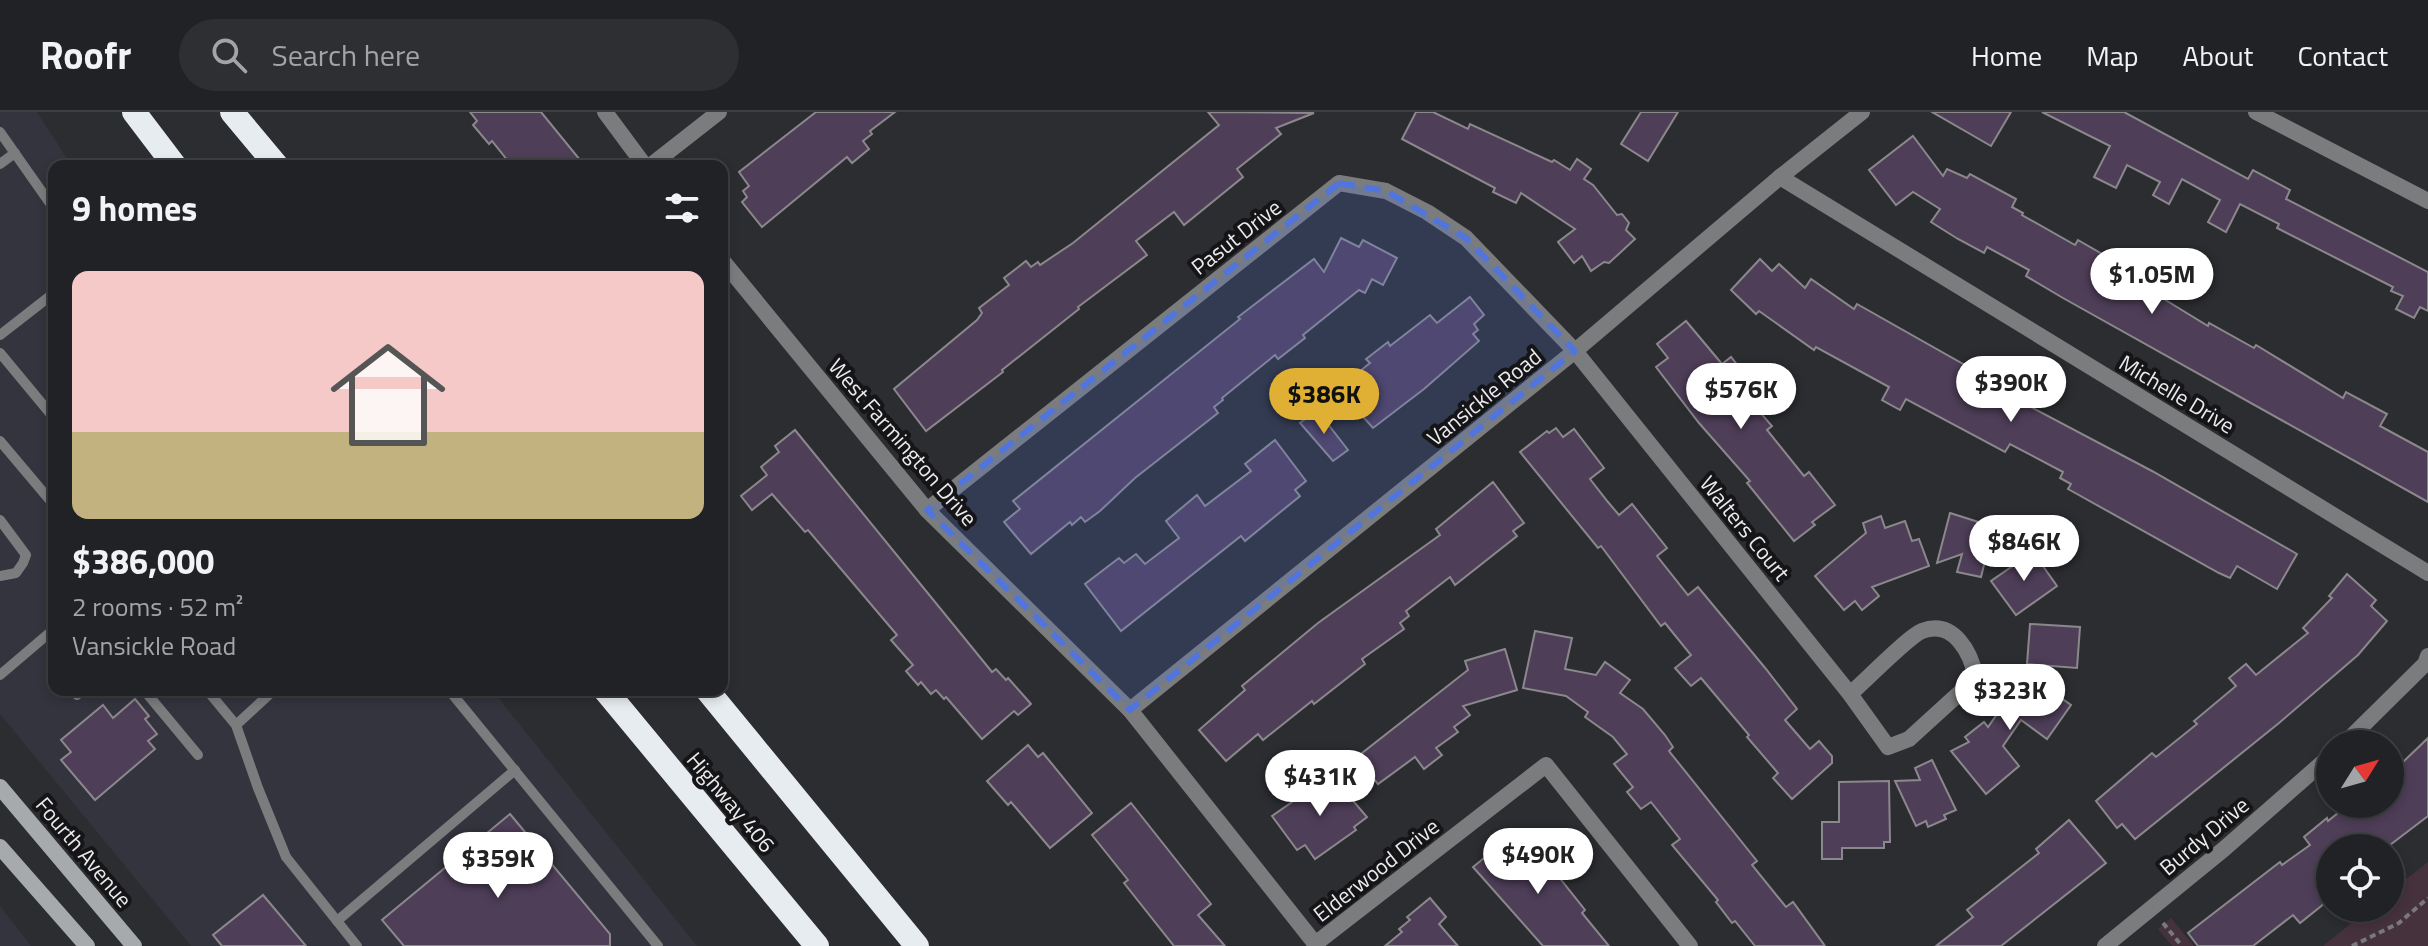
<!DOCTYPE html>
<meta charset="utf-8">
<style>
body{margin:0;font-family:"Titillium Web",sans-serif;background:#2d2f32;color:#f1f3f6;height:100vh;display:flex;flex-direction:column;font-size:30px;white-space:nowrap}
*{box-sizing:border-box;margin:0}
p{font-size:26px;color:#a2a4a7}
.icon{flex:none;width:44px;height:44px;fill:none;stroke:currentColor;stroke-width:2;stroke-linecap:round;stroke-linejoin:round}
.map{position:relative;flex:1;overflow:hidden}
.side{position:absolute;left:48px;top:48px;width:680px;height:536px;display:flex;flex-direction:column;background:#212225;border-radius:16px;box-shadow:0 4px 12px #0003,0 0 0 2px #3e3f42}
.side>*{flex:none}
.needle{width:52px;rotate:53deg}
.fabs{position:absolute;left:2316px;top:618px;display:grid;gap:16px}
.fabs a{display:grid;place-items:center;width:88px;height:88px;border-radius:50%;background:#212225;box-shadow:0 4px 12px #0003,0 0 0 2px #3e3f42;font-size:40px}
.price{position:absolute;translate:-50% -68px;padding:0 18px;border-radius:28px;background:#fff;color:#222;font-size:26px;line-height:52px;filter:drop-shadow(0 2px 4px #0008)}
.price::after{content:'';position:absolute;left:50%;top:48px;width:24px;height:18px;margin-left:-12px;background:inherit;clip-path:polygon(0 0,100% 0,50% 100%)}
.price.active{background:#e0b034;color:#111}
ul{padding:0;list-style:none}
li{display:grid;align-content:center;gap:16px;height:424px;padding:0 24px}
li+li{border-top:2px solid #3e3f42}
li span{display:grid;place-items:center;height:248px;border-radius:16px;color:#555}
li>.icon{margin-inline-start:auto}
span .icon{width:144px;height:144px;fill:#fffc;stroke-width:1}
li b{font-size:34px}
h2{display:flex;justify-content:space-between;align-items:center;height:96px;padding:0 24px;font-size:34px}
header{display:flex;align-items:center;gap:48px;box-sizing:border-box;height:112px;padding:0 40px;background:#212225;border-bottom:2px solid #3e3f42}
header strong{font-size:38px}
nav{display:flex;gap:44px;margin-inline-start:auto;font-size:28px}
.search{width:560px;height:72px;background:#2d2f32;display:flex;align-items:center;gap:20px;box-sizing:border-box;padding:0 28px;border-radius:44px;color:#a2a4a7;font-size:30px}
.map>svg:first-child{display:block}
.built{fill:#33343e}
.green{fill:#46323d}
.building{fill:#4e3e58;stroke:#8b888c;stroke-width:2}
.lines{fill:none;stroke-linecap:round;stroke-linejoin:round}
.path{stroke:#78797c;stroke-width:4;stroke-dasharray:6 4;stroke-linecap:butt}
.service{stroke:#7b7c7e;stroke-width:10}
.minor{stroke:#7b7c7e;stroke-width:16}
.secondary{stroke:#a7aaac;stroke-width:16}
.motorway{stroke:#e7ecf0;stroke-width:24}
.marked{fill:#5075de;fill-opacity:0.2;stroke:#5075de;stroke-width:6;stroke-dasharray:16 10;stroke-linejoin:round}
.labels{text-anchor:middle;stroke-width:8;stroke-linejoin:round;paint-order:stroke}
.street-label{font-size:22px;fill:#ebebee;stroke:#151517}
</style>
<header>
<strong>Roofr</strong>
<div class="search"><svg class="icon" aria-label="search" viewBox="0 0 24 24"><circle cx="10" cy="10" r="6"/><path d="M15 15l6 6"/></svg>Search here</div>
<nav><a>Home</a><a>Map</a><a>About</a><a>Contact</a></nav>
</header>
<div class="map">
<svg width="2428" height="834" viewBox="0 0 2428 834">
<rect width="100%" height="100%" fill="#2c2d31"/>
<g class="built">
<path d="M0,0h37l35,54h-18v524h438l205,256h-506l-191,-232z"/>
<path d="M0,794l31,40h-31z"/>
</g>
<g class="green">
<path d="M2428,750v84h-105l47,-38h20v-16z"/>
<path d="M2171,806l23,28h-22l-14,-17z"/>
</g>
<g class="building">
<path d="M470,0h71l44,54h-73l-20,-25 -3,3 -16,-19 4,-4z"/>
<path d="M816,0h79l-25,19 2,3 -9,7 6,8 -17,14 -5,-6 -85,70 -20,-25 5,-5 -4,-6 6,-5 -10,-14z"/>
<path d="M1208,0l106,1 -38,15 5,6 -44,35 6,8 -59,48 -10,-13 -38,29 11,14 -69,52 1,2 -77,61 1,2 -77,59 -32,-42 83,-69 5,-7 -3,-5 30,-23 -5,-7 22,-17 5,6 7,-5 2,3 33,-22 146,-118z"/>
<path d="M1416,0h17l35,17 2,-5 82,38 2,-2 16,10 7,-11 14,10 -7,10 9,6 24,30 5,-1 7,9 -3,7 9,9 -26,24 -5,-1 -13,9 -9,-15 -8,7 -16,-21 17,-13 -54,-36 -5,10 -23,-11 2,-4 -93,-49z"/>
<path d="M1641,0h37l-30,49 -27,-17z"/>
<path d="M1932,0h79l-20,34z"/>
<path d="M2042,0h82l124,67 5,-9 37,20 -4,9 142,73v39l-8,-4 -6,11 -18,-9 7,-13 -12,-5 2,-4 -116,-59 2,-4 -39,-20 -14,28 -18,-10 12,-22 -38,-21 -13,25 -16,-9 7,-13 -33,-17 -11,23 -22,-11 16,-31z"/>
<path d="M1913,24l30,40 4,-7 20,9 3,-4 46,25 -4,8 11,6 -1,2 53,30 3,-5 69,40 -1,4 10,5 -2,4 54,33 1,-3 45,25 2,-3 87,53 3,-6 41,22 -7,12 48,26v50l-365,-204 -37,-22 3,-6 -42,-23 -3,6 -26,-14 -27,-17 9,-13 -27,-17 -17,13 -27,-35z"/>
<path d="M1341,126l18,9 4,-7 34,18 -14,27 -11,-6 -7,14 -6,-3 -56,45 2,3 -27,21 -3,-4 -53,43 1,2 -9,7 4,6 -83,65 -35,33 -15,11 -4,-5 -9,8 -2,-3 -39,32 -27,-32 16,-13 -7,-8 227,-182 -2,-2 76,-58 10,13z"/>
<path d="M1760,147l12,12 7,-7 26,24 6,-9 43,30 3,-5 159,90 -2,4 138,73 145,83 -20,35 -40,-23 -7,12 -11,-5 -151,-84 3,-5 -11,-6 3,-6 -53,-28 -5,8 -99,-53 -6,11 -18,-10 7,-13 -73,-40 -2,3 -55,-39 -3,3 -25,-24z"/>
<path d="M1470,185l14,18 -10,9 4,6 -5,4 6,7 -55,48 -51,39 -35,-39 32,-26 -4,-4 22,-17 2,4 40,-31 7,8z"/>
<path d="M1686,209l36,43 9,-7 11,14 -10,9 40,46 -5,4 37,46 5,-4 26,33 -23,17 3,3 -21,16 -47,-58 3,-2 -51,-58 -43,-56 12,-9 -11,-14z"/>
<path d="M1317,298l31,40 -15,11 -33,-38z"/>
<path d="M1556,316l7,9 11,-8 30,39 -14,11 18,23 11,13 13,-11 35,44 -10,8 31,39 10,-8 68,82 31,40 -12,11 25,29 9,-8 13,15v7l-40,36 -19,-21 5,-5 -31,-36 2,-2 -48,-57 -10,8 -16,-18 16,-13 -26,-32 -4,3 -60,-80 -3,2 -78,-96 27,-21 2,2z"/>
<path d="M795,318l197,242 4,-3 10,11 2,-2 23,26 -13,11 -4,-4 -32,28 -36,-42 -2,2 -8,-9 -5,4 -10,-12 -3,3 -12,-14 7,-6 -22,-25 6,-5 -89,-105 -3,2 -33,-38 -20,16 -11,-14 26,-21 -6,-8 18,-15 -4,-6z"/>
<path d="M1275,328l31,41 -11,9 5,6 -55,45 -4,-5 -120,95 -36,-47 34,-26 5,5 12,-9 9,10 34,-26 -13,-17 31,-26 8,11 46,-35 -6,-7z"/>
<path d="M1493,370l31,41 -11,8 4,5 -62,49 -5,-8 -44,34 3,5 -9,7 4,6 -42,30 3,5 -51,40 -2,-3 -49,39 -5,-6 -32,27 -27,-31 46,-40 -3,-4 76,-63 122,-88 -4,-6z"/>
<path d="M1950,401l38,12 -7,26 6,2 -6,24 -24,-5 5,-18 -25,9z"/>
<path d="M1881,404l4,12 20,-7 7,20 7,-2 10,27 -57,21 7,9 -17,14 -7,-9 -11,9 -29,-34 51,-43 -3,-10z"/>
<path d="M2033,440l24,34 -41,29 -25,-34z"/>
<path d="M2347,462l29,26 -5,6 16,15 -29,34 -79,68 -144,116 -13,-15 -5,4 -21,-27 56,-48 4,4 41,-33 -3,-3 42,-35 -7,-8 17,-14 10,11 52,-42 -5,-5 29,-30 -3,-2z"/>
<path d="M2030,512l50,3 -3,41 -50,-4z"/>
<path d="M1535,519l37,7 -7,31 31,6 9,-13 25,18 -10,13 23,16 22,26 8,12 -4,4 88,110 -5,4 34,42 7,-5 32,44h-70l-20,-25 -3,2 -16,-21 2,-2 -46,-55 8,-6 -29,-37 -10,7 -14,-17 6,-5 -19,-23 13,-10 -14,-17 -28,-20 3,-5 -22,-16 -43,-8z"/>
<path d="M1505,537l12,41 -54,16 7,9 -16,12 4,5 -22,16 6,7 -18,14 -9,-12 -37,27 -21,-27 111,-87 -3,-9z"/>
<path d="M2026,561l45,32 -24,34 -26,-19 -18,26 16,20 -33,28 -35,-43 18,-9 -4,-5 19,-15 4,5z"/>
<path d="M135,587l14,17 -4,3 12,15 -9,7 7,8 -60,51 -34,-40 10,-8 -10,-12 42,-35 10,13z"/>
<path d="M2428,626v78l-42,32h-56v51l-30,24 -7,-8 -40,31h-55l-10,-13 92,-71 2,3 28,-20 -6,-8 23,-19 1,3 21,-17h41v-36l10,-8 2,3z"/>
<path d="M1028,633l10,12 5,-4 49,60 -42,35 -39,-46 -3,3 -21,-24z"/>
<path d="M1932,648l24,50 -12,5 2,4 -18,8 -2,-6 -10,5 -21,-45 25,-1 -5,-12z"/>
<path d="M1331,663l36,42 -13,10 2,3 -41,29 -10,-14 -8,5 -25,-34z"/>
<path d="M1889,669l1,61h-6v6h-42v11h-20v-37h17v-40z"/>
<path d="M1131,691l80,101 -13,11 27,31h-51l-50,-63 4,-3 -36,-45z"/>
<path d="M510,702l100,120v12h-206l-22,-26z"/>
<path d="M2069,708l37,43 -105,83h-65l37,-29 -6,-7 72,-57 -3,-4z"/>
<path d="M1524,721l61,77 -3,3 27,33h-66l-70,-79 22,-18 4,4z"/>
<path d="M263,783l43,51h-84l-9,-11z"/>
<path d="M1430,786l16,19 -7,7 19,22h-73l17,-14 -3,-3 11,-9 -3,-3z"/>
</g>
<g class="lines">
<g class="path">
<path d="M2163,811l19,23"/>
<path d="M2352,834l47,-23 29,-25"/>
</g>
<g class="service">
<path d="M0,20l54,77"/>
<path d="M0,52l15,-11"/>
<path d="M0,223l54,-42"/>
<path d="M0,241l54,65"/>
<path d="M0,329l54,64"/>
<path d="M0,408l26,35 -3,8 -7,10 -16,3"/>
<path d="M0,563l54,-46"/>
<path d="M144,578l54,65"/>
<path d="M207,578l29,35 22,63 28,69 71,89"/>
<path d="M449,578l209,256"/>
<path d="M77,583l7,-5"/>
<path d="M236,613l38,-35"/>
<path d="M337,809l178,-151"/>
</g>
<g class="minor">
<path d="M605,0l40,54"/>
<path d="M2256,0l172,89"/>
<path d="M650,54l69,-54"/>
<path d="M1780,65l648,396"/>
<path d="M722,148l205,250 203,200 187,236"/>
<path d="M927,398l412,-327 47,8 41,21 39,26 109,113 275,343 38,53 21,-8 67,-61c-5,-25 -22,-59 -54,-47 -13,5 -58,51 -72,63"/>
<path d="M1130,598l445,-359 205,-174 82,-65"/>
<path d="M2344,632l81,-80 3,-8"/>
<path d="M1315,832l231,-179 144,181"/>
<path d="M2105,834l119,-97 106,-93"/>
</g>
<g class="secondary">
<path d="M0,675l134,159"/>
<path d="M0,735l87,99"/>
</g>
<g class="motorway">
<path d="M134,0l41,54"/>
<path d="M232,0l45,54"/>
<path d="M605,578l212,256"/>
<path d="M707,578l210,256"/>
</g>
</g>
<path class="marked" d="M1339,71l47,8 80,47 109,113 -445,359 -203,-200z"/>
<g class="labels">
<g class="street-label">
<text transform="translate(1236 125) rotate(-38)" y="8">Pasut Drive</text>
<text transform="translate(2177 282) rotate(31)" y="8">Michelle Drive</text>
<text transform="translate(1484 285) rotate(-39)" y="8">Vansickle Road</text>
<text transform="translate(903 330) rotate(49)" y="8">West Farmington Drive</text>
<text transform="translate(1745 416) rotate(51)" y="8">Walters Court</text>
<text transform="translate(731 690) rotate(50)" y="8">Highway 406</text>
<text transform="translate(2204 724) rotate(-40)" y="8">Burdy Drive</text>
<text transform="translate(84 740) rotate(50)" y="8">Fourth Avenue</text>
<text transform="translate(1376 758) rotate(-38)" y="8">Elderwood Drive</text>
</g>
</g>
</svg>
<div class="fabs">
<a><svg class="needle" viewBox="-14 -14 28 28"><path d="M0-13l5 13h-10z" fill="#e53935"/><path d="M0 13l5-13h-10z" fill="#a2a4a7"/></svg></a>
<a><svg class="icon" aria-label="locate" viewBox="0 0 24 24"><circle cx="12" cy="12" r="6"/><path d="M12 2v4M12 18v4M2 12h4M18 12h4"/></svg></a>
</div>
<b class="price" style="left:2152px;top:204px">$1.05M</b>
<b class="price" style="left:2011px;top:312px">$390K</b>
<b class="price" style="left:1741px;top:319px">$576K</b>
<b class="price active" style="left:1324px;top:324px">$386K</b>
<b class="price" style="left:2024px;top:471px">$846K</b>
<b class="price" style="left:2010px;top:620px">$323K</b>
<b class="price" style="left:1320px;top:706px">$431K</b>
<b class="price" style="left:1538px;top:784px">$490K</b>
<b class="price" style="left:498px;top:788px">$359K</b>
<section class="side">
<h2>9 homes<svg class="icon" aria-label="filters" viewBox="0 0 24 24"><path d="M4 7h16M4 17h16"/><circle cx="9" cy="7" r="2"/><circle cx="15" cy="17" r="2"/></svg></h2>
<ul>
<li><span style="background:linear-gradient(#f6c9c9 65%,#c2b280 0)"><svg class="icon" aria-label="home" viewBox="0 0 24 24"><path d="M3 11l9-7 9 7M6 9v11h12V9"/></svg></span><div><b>$386,000</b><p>2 rooms · 52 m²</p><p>Vansickle Road</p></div></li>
</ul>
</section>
</div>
